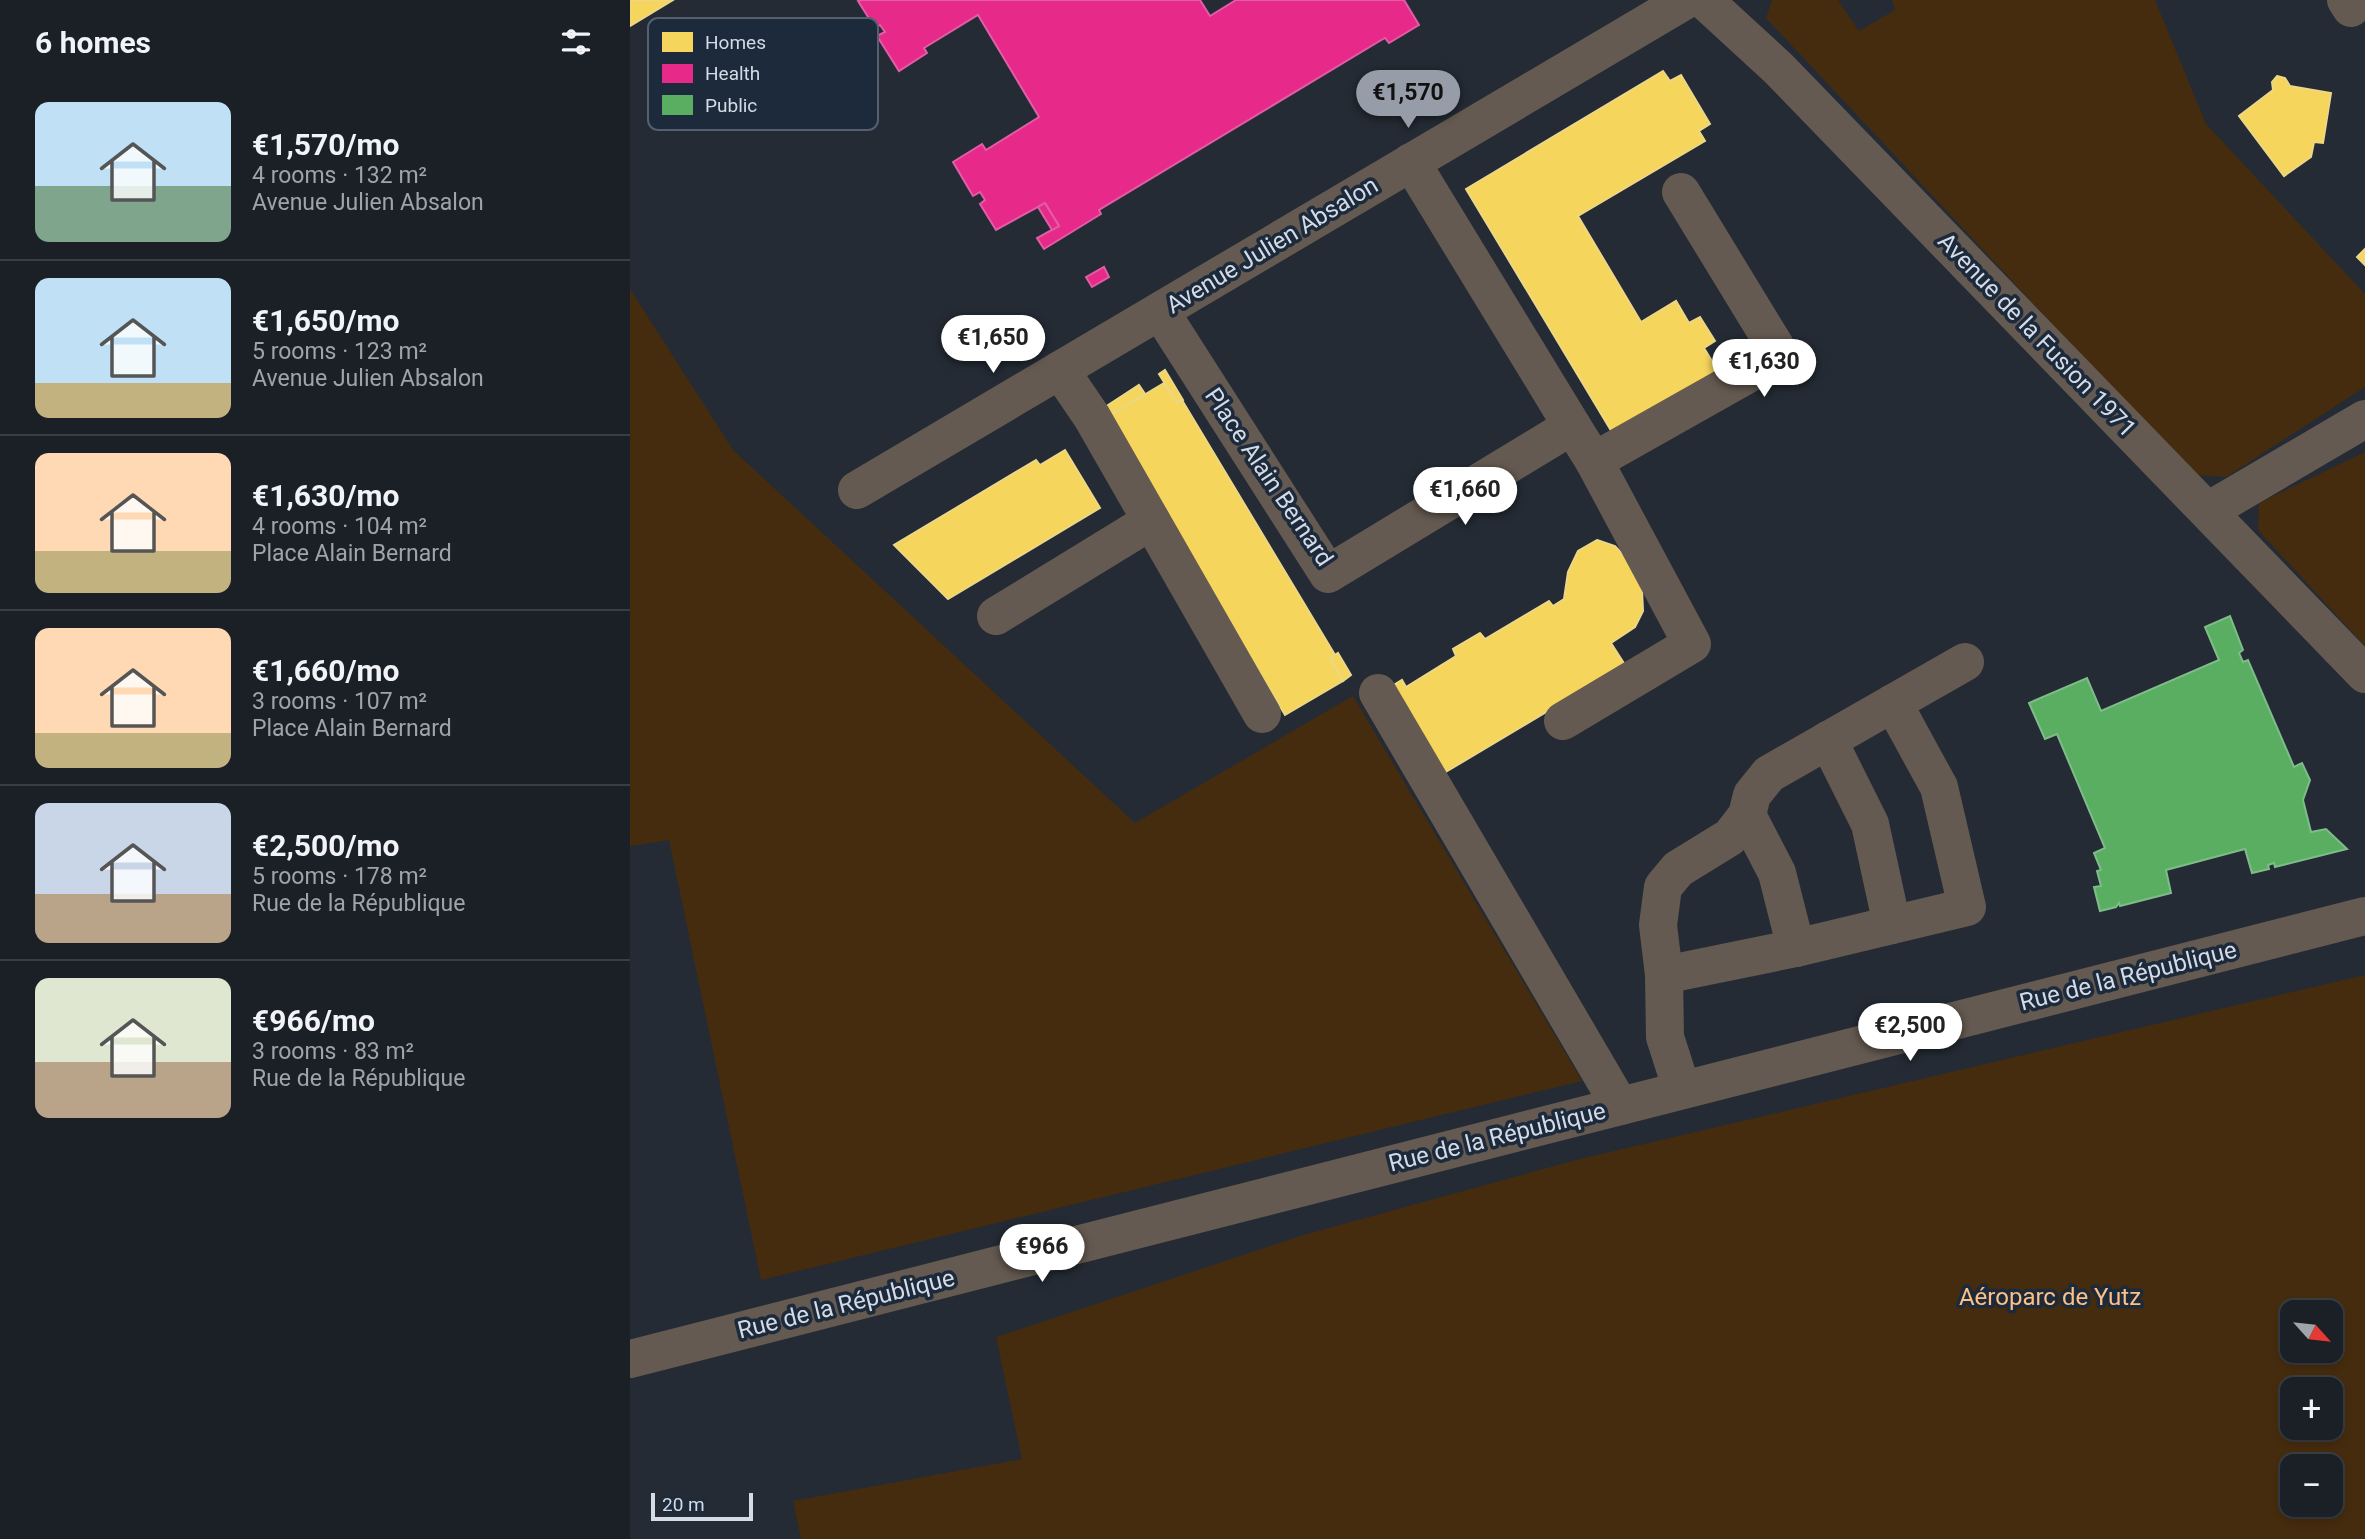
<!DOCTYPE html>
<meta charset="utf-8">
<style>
body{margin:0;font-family:Roboto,sans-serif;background:#282d33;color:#f1f3f6;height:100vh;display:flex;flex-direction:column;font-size:26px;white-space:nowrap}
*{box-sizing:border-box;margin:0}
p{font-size:23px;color:#a0a3a7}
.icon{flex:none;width:38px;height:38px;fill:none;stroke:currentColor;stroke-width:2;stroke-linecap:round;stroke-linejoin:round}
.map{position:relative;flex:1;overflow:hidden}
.side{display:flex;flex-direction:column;background:#1b2027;width:630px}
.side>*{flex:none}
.needle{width:46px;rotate:117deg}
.tools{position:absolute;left:1650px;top:1300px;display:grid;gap:14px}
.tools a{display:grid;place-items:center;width:63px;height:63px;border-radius:14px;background:#1b2027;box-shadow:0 4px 10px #0003,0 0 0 2px #393e44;font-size:35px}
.scale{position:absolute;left:21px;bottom:18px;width:102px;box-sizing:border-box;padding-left:7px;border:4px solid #d3dbe7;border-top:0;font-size:19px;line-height:24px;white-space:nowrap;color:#d3dbe7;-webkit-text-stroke:5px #1d2a3b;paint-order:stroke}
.price{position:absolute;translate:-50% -60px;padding:0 16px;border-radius:24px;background:#fff;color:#222;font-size:23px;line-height:46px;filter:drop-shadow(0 2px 4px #0008)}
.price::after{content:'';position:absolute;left:50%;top:42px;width:21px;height:16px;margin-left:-10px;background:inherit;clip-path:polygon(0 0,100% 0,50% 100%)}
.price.active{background:#969da8;color:#111}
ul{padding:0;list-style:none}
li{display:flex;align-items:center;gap:21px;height:175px;padding:0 35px}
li+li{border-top:2px solid #393e44}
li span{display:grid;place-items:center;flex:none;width:196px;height:140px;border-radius:14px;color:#555}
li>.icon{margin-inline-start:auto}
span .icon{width:84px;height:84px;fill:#fffc;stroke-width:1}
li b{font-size:30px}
h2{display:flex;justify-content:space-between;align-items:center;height:84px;padding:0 35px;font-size:30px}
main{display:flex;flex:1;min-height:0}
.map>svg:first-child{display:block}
.green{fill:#462c0e;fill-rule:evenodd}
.homes{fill:#f6d55c;stroke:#ecd786;stroke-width:2}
.health{fill:#e7298a;stroke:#e15ea6;stroke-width:2}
.public{fill:#5aae61;stroke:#7ebc89;stroke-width:2}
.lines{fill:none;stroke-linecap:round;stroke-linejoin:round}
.minor{stroke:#645a51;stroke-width:38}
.labels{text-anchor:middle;stroke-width:7;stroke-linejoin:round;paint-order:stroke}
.street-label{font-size:24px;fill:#d3dbe7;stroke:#1d2a3b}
.park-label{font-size:24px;fill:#fcbf84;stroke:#1d2a3b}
.key{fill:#1d2a3b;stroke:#545f6f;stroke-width:2}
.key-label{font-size:19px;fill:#d3dbe7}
</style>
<main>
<section class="side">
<h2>6 homes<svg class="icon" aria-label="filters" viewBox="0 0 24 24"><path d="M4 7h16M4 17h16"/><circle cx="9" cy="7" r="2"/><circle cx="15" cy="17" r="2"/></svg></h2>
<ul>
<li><span style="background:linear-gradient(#bfe0f5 60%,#7fa58c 0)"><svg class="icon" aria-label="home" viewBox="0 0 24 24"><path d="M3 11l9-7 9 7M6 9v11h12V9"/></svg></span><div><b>€1,570/mo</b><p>4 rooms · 132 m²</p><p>Avenue Julien Absalon</p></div></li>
<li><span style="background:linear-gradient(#bfe0f5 75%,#c2b280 0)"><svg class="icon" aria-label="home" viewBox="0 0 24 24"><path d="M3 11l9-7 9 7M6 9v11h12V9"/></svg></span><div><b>€1,650/mo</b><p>5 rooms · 123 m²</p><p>Avenue Julien Absalon</p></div></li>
<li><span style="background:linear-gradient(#ffd9b3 70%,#c2b280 0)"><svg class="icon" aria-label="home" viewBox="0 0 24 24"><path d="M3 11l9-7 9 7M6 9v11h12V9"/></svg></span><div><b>€1,630/mo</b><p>4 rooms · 104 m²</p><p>Place Alain Bernard</p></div></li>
<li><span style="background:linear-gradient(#ffd9b3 75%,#c2b280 0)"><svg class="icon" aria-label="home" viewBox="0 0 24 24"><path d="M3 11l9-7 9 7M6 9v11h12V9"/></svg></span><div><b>€1,660/mo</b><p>3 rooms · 107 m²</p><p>Place Alain Bernard</p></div></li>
<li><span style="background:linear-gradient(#c9d6e8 65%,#b9a48a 0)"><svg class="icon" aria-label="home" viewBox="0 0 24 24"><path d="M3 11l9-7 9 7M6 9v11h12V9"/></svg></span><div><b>€2,500/mo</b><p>5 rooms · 178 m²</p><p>Rue de la République</p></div></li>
<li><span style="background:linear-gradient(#dfe7d0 60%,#b9a48a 0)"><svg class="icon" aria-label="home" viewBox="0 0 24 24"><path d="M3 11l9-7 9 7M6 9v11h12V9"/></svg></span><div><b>€966/mo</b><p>3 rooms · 83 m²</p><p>Rue de la République</p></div></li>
</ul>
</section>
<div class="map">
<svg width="1735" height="1539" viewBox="0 0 1735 1539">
<rect width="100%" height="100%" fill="#242b34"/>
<g class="green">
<path d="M1142,0h66l21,31 36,-21 -3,-10h263l51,124 159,170v93l-139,90 -32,-2 -428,-457z"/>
<path d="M0,289l103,161 402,373 218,-127 229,385 -821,199 -92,-440 -39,6z"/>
<path d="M1735,452v194l-107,-116 1,-27z"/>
<path d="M1735,975v564h-1564l-8,-38 229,-42 -26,-122 311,-103 269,-74zM1662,1312h39v39h-39zM1662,1390h39v38h-39zM1662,1466h39v39h-39z"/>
</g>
<g class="homes">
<path d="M0,0h43l-43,26z"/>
<path d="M1033,71l7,10 11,-6 29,49 -11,7 6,10 -127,75 63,106 35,-21 13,22 11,-6 15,24 -11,7 14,23 -105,63 -147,-245z"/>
<path d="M1647,76l8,2 5,8 41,7 -8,50 -9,-1 -3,15 -27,19 -45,-60 34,-26 -1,-8z"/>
<path d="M1735,249v16l-8,-8z"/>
<path d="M535,370l18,30 -6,3 -18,-29z"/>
<path d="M534,383l13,20 5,-3 153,255 -5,3 13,23 -58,34 -178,-298z"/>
<path d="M509,385l6,9 -38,23 -5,-8z"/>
<path d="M435,450l35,58 -152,91 -54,-54 142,-85 4,5z"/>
<path d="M967,540l18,6 15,16 12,27 1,22 -8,16 -24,16 14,22 -186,111 -52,-87 15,-9 4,7 50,-31 -3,-7 27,-16 5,6 64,-38 4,5 11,-7 4,-27 10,-21z"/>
<path d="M708,653l13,22 -8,6 -13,-23z"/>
</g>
<g class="health">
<path d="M231,0h339l10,16 26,-16h168l15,25 -30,18 -4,-5 -7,4 -279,168 2,4 -57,35 -7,-11 22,-12 -14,-23 -49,27 -16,-26 5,-4 -5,-8 -7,4 -20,-34 29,-18 4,6 53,-33 -61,-102 -54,33 3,5 -28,18 -22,-35 8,-4 -5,-7 -5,3 -17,-27z"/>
<path d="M415,203l14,23 -7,4 -14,-23z"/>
<path d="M474,267l5,10 -17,10 -6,-10z"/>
</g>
<path class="public" d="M1600,616l13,34 -4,3 4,9 5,-2 46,107 8,-4 8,17 -7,20 8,32 15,-3 21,20 -72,18 -1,-4 -6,2 1,4 -17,4 -7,-24 -79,21 5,23 -51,13 -1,-3 -3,4 -16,4 -6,-24 7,-1 -4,-15 4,-1 -7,-17 11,-5 -48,-114 -12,5 -16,-36 58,-25 14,33 118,-51 -14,-33z"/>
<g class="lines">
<g class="minor">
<path d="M1074,0l74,68 587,606"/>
<path d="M1716,0l5,8"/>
<path d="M530,311l168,263 244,-148 -161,-264"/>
<path d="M430,370l32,47 170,297"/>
<path d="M942,426l22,35 172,-97 9,-18 -94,-154"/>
<path d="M227,490l829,-490"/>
<path d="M1578,511l157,-92"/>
<path d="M366,616l155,-95"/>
<path d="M748,693l242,413"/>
<path d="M933,721l129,-77 -98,-183"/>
<path d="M1198,740l42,84 22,101"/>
<path d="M1117,815l30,58 19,75"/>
<path d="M1034,975l132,-27 171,-41 -28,-120 -46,-84"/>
<path d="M1052,1090l-17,-53 -1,-62 -6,-50 5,-38 15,-18 52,-32 17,-22 5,-20 17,-21 196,-112"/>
<path d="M0,1359l1735,-443"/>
</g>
</g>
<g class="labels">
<g class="street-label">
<text transform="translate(642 245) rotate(-31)" y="8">Avenue Julien Absalon</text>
<text transform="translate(1407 335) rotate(46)" y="8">Avenue de la Fusion 1971</text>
<text transform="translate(639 477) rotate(56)" y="8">Place Alain Bernard</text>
<text transform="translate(1498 976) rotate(-14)" y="8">Rue de la République</text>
<text transform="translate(867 1137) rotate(-14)" y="8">Rue de la République</text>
<text transform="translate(216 1304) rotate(-14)" y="8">Rue de la République</text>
</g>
<g class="park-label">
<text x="1420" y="1305">Aéroparc de Yutz</text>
</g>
</g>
<rect x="18" y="18" width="230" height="112" rx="10" class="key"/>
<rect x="32" y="32" width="31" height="20" fill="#f6d55c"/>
<rect x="32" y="64" width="31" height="19" fill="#e7298a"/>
<rect x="32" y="95" width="31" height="20" fill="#5aae61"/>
<g class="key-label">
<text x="75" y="49">Homes</text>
<text x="75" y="80">Health</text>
<text x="75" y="112">Public</text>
</g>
</svg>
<div class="tools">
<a><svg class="needle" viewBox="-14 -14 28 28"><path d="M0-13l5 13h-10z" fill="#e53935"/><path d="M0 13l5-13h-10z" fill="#a0a3a7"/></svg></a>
<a>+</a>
<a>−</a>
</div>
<div class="scale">20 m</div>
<b class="price active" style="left:778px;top:130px">€1,570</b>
<b class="price" style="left:363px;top:375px">€1,650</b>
<b class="price" style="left:1134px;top:399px">€1,630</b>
<b class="price" style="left:835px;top:527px">€1,660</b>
<b class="price" style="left:1280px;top:1063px">€2,500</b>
<b class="price" style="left:412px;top:1284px">€966</b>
</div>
</main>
